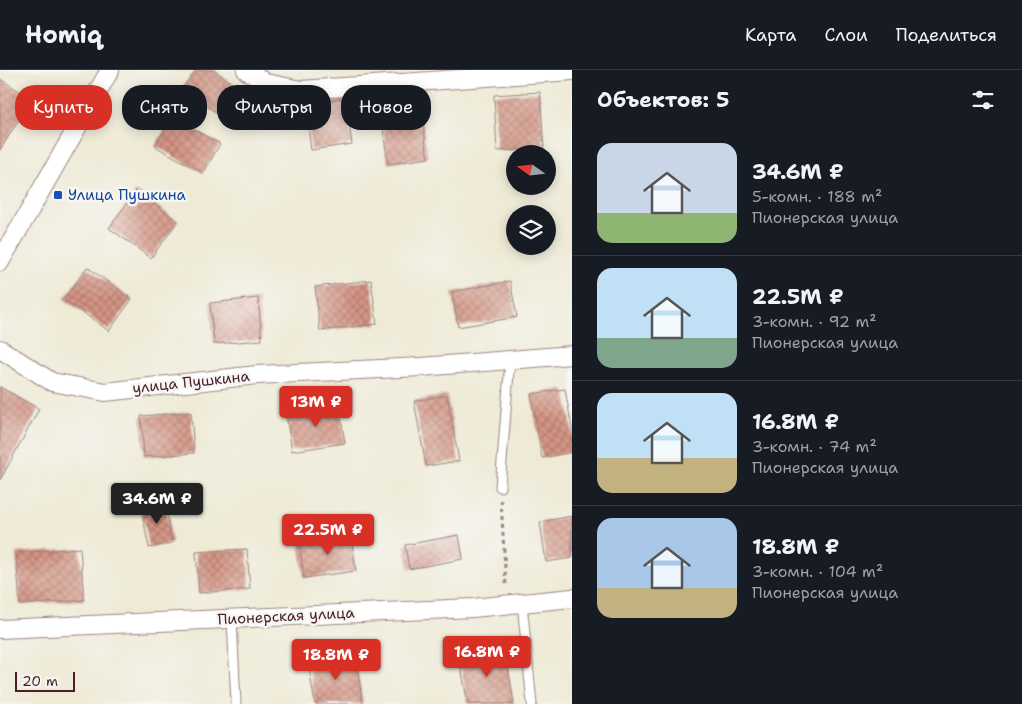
<!DOCTYPE html>
<html lang="ru">
<meta charset="utf-8">
<style>
body{margin:0;font-family:"Shantell Sans",sans-serif;background:#20242c;color:#f1f3f6;height:100vh;display:flex;flex-direction:column;font-size:19px;white-space:nowrap}
*{box-sizing:border-box;margin:0}
p{font-size:16px;color:#9ea1a6}
.icon{flex:none;width:28px;height:28px;fill:none;stroke:currentColor;stroke-width:2;stroke-linecap:round;stroke-linejoin:round}
.map{position:relative;flex:1;overflow:hidden}
.drawer{display:flex;flex-direction:column;background:#171b24;width:450px}
.drawer>*{flex:none}
.top-card{position:absolute;left:15px;top:15px;width:475px;height:45px;display:flex;gap:10px}
.needle{width:32px;rotate:285deg}
.tools{position:absolute;left:506px;top:75px;display:grid;gap:10px}
.tools a{display:grid;place-items:center;width:50px;height:50px;border-radius:50%;background:#171b24;box-shadow:0 2px 12px #0003;font-size:25px}
.scale{position:absolute;left:15px;bottom:12px;width:60px;box-sizing:border-box;padding-left:5px;border:2px solid #4a1f2b;border-top:0;font-size:14px;line-height:18px;white-space:nowrap;color:#4a1f2b;-webkit-text-stroke:4px #f6f6f2;paint-order:stroke}
.price{position:absolute;translate:-50% -42px;padding:0 11px;border-radius:5px;background:#d93025;color:#fff;font-size:16px;line-height:32px;filter:drop-shadow(0 1px 2px #0008)}
.price::after{content:'';position:absolute;left:50%;top:30px;width:15px;height:11px;margin-left:-8px;background:inherit;clip-path:polygon(0 0,100% 0,50% 100%)}
.price.current{background:#222;color:#fff}
ul{padding:0;list-style:none}
li{display:flex;align-items:center;gap:15px;height:125px;padding:0 25px}
li+li{border-top:1px solid #363941}
li span{display:grid;place-items:center;flex:none;width:140px;height:100px;border-radius:15px;color:#555}
li>.icon{margin-inline-start:auto}
span .icon{width:60px;height:60px;fill:#fffc;stroke-width:1}
li b{font-size:21px}
h2{display:flex;justify-content:space-between;align-items:center;height:60px;padding:0 25px;font-size:21px}
.tag{padding:0 18px;border-radius:20px;background:#171b24;box-shadow:0 2px 12px #0003;font-size:18px;line-height:45px}
.tag.current{background:#d93025;color:#fff}
header{display:flex;align-items:center;gap:30px;box-sizing:border-box;height:70px;padding:0 25px;background:#171b24;border-bottom:1px solid #363941}
header strong{font-size:24px}
nav{display:flex;gap:28px;margin-inline-start:auto;font-size:18px}
main{display:flex;flex:1;min-height:0}
.map>svg:first-child{display:block}
.building{fill:url(#building-cross-hatch)}
.lines{fill:none;stroke-linecap:round;stroke-linejoin:round}
.service-casing{stroke:#9c8480;stroke-width:11}
.minor-casing{stroke:#9c8480;stroke-width:20}
.path{stroke:#9c8480;stroke-width:3;stroke-dasharray:4 4;stroke-linecap:butt}
.service{stroke:#fff;stroke-width:9}
.minor{stroke:#fff;stroke-width:18}
.transit-dot{fill:#1a4fb4;stroke:#f6f6f2;stroke-width:2}
.labels{text-anchor:middle;stroke-width:5;stroke-linejoin:round;paint-order:stroke}
.transit-label{font-size:15px;fill:#164399;stroke:#f6f6f2;text-anchor:start}
.street-label{font-size:15px;fill:#4a1f2b;stroke:#f6f6f2}
</style>
<header>
<strong>Homiq</strong>
<nav><a>Карта</a><a>Слои</a><a>Поделиться</a></nav>
</header>
<main>
<div class="map">
<svg width="572" height="634" viewBox="0 0 572 634">
<defs>
<pattern id="building-cross-hatch" width="8" height="8" patternUnits="userSpaceOnUse" patternTransform="scale(1.25)"><rect width="8" height="8" fill="#d49584"/><path d="M0 0l8 8M0 8l8-8" fill="none" stroke="#ae796c"/></pattern>
</defs>
<rect width="100%" height="100%" fill="#f6f6f2"/>
<filter id="ink" filterUnits="userSpaceOnUse"><feTurbulence type="fractalNoise" baseFrequency=".02" numOctaves="2"/><feDisplacementMap in="SourceGraphic" scale="10" xChannelSelector="R" yChannelSelector="G"/><feConvolveMatrix kernelMatrix="1 2 1 2 8 2 1 2 1" color-interpolation-filters="sRGB"/></filter>
<filter id="wash" filterUnits="userSpaceOnUse"><feTurbulence type="fractalNoise" baseFrequency=".0096" numOctaves="4" result="noise"/><feDisplacementMap in="SourceGraphic" scale="20" xChannelSelector="R" yChannelSelector="G"/><feGaussianBlur stdDeviation="1.12" result="paint"/><feColorMatrix in="noise" values="0 0 0 0 0 0 0 0 0 0 0 0 0 0 0 0 0 1.4 0 .05"/><feComposite in="paint" operator="in"/></filter>
<g filter="url(#wash)">
<rect width="100%" height="100%" fill="#eeead5"/>
<g id="blocks">
<g class="building">
<path d="M196,0h18l31,23 -19,27 -44,-32z"/>
<path d="M0,9l32,20 -32,51z"/>
<path d="M540,22l4,57 -47,2 -3,-56z"/>
<path d="M345,28l7,46 -41,6 -6,-46z"/>
<path d="M421,40l7,48 -40,6 -7,-48z"/>
<path d="M172,47l48,27 -17,29 -48,-27z"/>
<path d="M136,121l42,30 -27,37 -42,-30z"/>
<path d="M87,197l45,32 -23,32 -45,-32z"/>
<path d="M371,210l6,44 -57,7 -5,-44z"/>
<path d="M510,211l7,36 -59,10 -6,-35z"/>
<path d="M258,228l4,42 -48,4 -4,-41z"/>
<path d="M0,317l39,22 -39,71z"/>
<path d="M565,319l7,39v24l-30,6 -11,-64z"/>
<path d="M447,325l12,66 -33,5 -12,-65z"/>
<path d="M339,335l6,38 -53,8 -6,-37z"/>
<path d="M191,342l3,41 -50,4 -3,-41z"/>
<path d="M165,432l7,41 -23,5 -8,-41z"/>
<path d="M572,446v42l-26,4 -6,-40z"/>
<path d="M351,464l5,37 -52,7 -5,-37z"/>
<path d="M459,465l4,24 -54,10 -4,-24z"/>
<path d="M80,478l4,52 -64,5 -4,-52z"/>
<path d="M247,479l3,40 -51,4 -3,-41z"/>
<path d="M505,579l9,55h-46l-9,-47z"/>
<path d="M355,584l8,50h-48l-7,-42z"/>
</g>
</g>
</g>
<g filter="url(#ink)">
<use href="#blocks" fill-opacity="0" stroke="#9c8480" stroke-width="1"/>
<g class="lines">
<g class="service-casing">
<g id="service">
<path d="M500,417l10,-127"/>
<path d="M522,533l10,101"/>
<path d="M232,549l4,85"/>
</g>
</g>
<g class="minor-casing">
<g id="minor">
<path d="M246,0l20,13 35,7 271,-19"/>
<path d="M0,192l110,-192"/>
<path d="M0,279l52,33 53,10 152,-17 164,-8 151,-12"/>
<path d="M0,559l473,-21 99,-10"/>
</g>
</g>
<path class="path" d="M501,430l5,86"/>
<use href="#service" class="service"/>
<use href="#minor" class="minor"/>
</g>
</g>
<rect class="transit-dot" x="53" y="120" width="10" height="10" rx="2.5"/>
<g class="labels">
<g class="transit-label">
<text x="68" y="130">Улица Пушкина</text>
</g>
<g class="street-label">
<text transform="translate(191 312) rotate(-6)" y="5">улица Пушкина</text>
<text transform="translate(286 546) rotate(-3)" y="5">Пионерская улица</text>
</g>
</g>
</svg>
<div class="tools">
<a><svg class="needle" viewBox="-14 -14 28 28"><path d="M0-13l5 13h-10z" fill="#e53935"/><path d="M0 13l5-13h-10z" fill="#9ea1a6"/></svg></a>
<a><svg class="icon" aria-label="layers" viewBox="0 0 24 24"><path d="M12 4l9 5-9 5-9-5zM3 14l9 5 9-5"/></svg></a>
</div>
<div class="scale">20 m</div>
<b class="price" style="left:316px;top:358px">13M ₽</b>
<b class="price current" style="left:157px;top:455px">34.6M ₽</b>
<b class="price" style="left:328px;top:486px">22.5M ₽</b>
<b class="price" style="left:487px;top:608px">16.8M ₽</b>
<b class="price" style="left:336px;top:611px">18.8M ₽</b>
<div class="top-card">
<a class="tag current">Купить</a>
<a class="tag">Снять</a>
<a class="tag">Фильтры</a>
<a class="tag">Новое</a>
</div>
</div>
<section class="drawer">
<h2>Объектов: 5<svg class="icon" aria-label="filters" viewBox="0 0 24 24"><path d="M4 7h16M4 17h16"/><circle cx="9" cy="7" r="2"/><circle cx="15" cy="17" r="2"/></svg></h2>
<ul>
<li><span style="background:linear-gradient(#c9d6e8 70%,#8fb573 0)"><svg class="icon" aria-label="home" viewBox="0 0 24 24"><path d="M3 11l9-7 9 7M6 9v11h12V9"/></svg></span><div><b>34.6M ₽</b><p>5-комн. · 188 m²</p><p>Пионерская улица</p></div></li>
<li><span style="background:linear-gradient(#bfe0f5 70%,#7fa58c 0)"><svg class="icon" aria-label="home" viewBox="0 0 24 24"><path d="M3 11l9-7 9 7M6 9v11h12V9"/></svg></span><div><b>22.5M ₽</b><p>3-комн. · 92 m²</p><p>Пионерская улица</p></div></li>
<li><span style="background:linear-gradient(#bfe0f5 65%,#c2b280 0)"><svg class="icon" aria-label="home" viewBox="0 0 24 24"><path d="M3 11l9-7 9 7M6 9v11h12V9"/></svg></span><div><b>16.8M ₽</b><p>3-комн. · 74 m²</p><p>Пионерская улица</p></div></li>
<li><span style="background:linear-gradient(#a9c7e8 70%,#c2b280 0)"><svg class="icon" aria-label="home" viewBox="0 0 24 24"><path d="M3 11l9-7 9 7M6 9v11h12V9"/></svg></span><div><b>18.8M ₽</b><p>3-комн. · 104 m²</p><p>Пионерская улица</p></div></li>
</ul>
</section>
</main>
